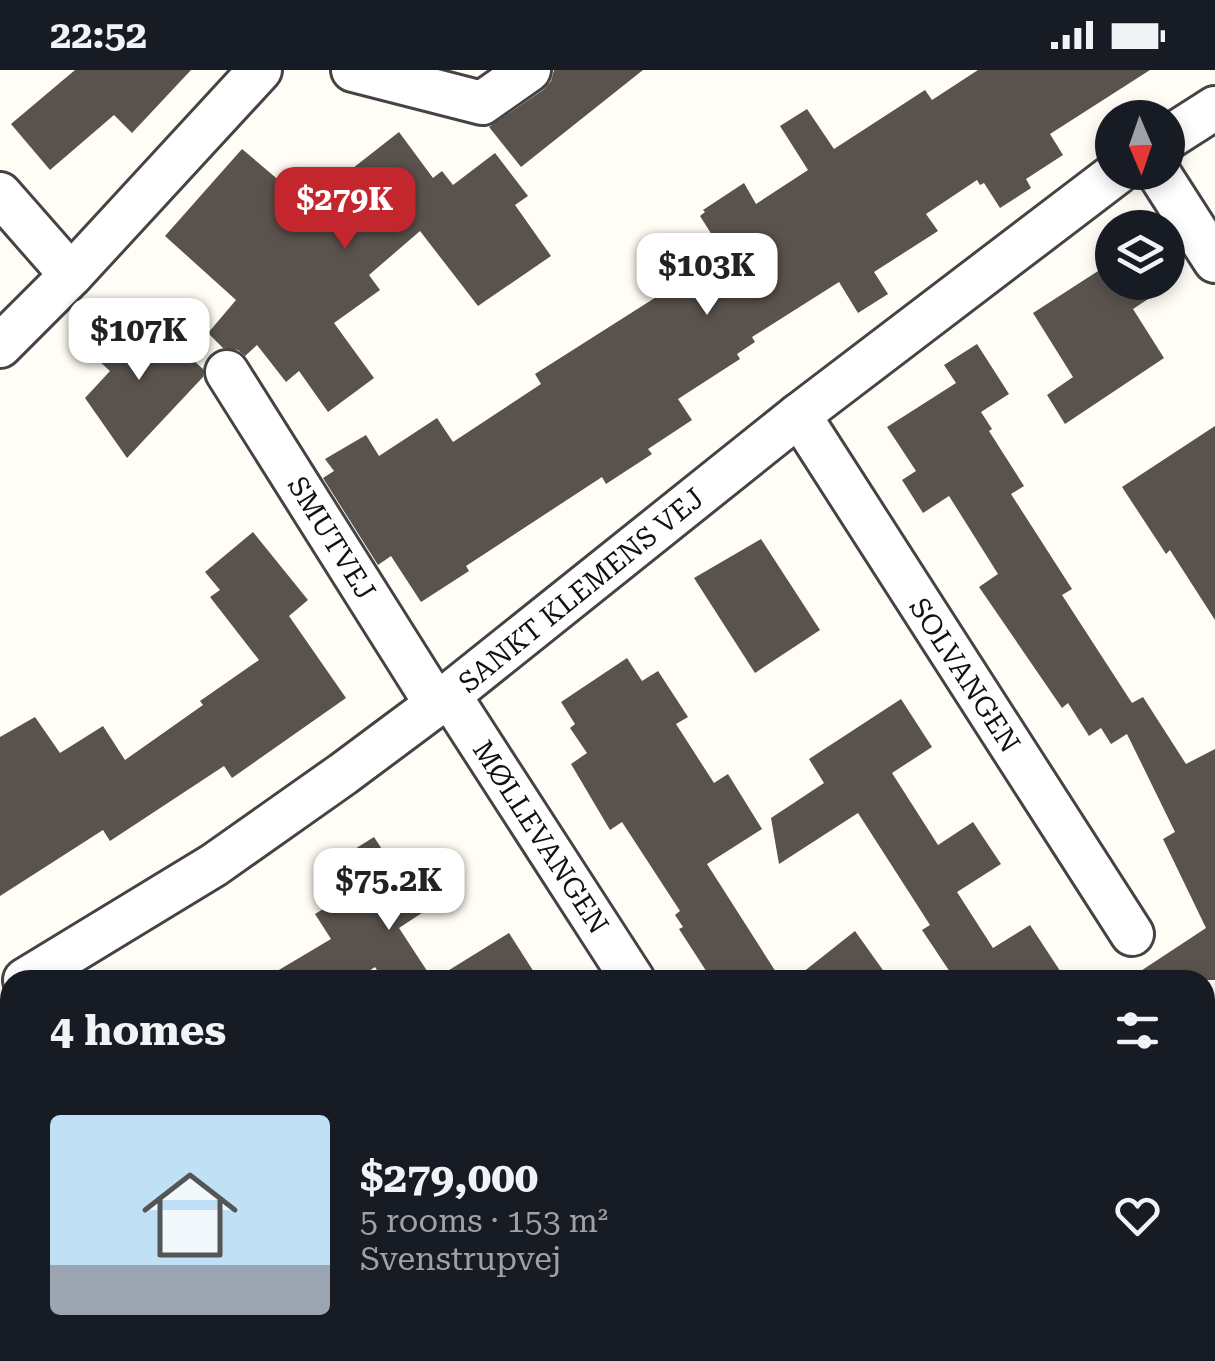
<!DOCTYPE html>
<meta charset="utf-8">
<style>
body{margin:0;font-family:"Roboto Serif",serif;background:#242831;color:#f1f3f6;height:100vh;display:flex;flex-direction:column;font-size:38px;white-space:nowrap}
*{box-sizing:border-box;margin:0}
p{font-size:32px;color:#9ea1a6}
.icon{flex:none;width:55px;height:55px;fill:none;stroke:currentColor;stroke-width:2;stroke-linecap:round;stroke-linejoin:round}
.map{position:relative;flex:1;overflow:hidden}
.side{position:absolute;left:0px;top:900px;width:1215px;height:392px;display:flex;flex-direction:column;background:#171b24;border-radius:30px 30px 0 0;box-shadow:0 5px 15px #0003}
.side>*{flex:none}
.needle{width:65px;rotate:178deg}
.fabs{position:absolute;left:1095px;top:30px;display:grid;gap:20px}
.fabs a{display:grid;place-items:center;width:90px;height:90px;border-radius:50%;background:#171b24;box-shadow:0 5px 15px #0003;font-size:50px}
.price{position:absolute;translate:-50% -85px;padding:0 22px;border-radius:20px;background:#fff;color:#222;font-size:32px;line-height:65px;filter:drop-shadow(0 2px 5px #0008)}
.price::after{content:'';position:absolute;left:50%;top:60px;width:30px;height:22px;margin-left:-15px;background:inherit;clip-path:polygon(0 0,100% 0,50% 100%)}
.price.current{background:#c4262e;color:#fff}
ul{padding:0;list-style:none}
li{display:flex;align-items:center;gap:30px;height:250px;padding:0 50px}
li span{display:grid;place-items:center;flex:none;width:280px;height:200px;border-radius:10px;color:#555}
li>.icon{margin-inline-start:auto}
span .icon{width:120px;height:120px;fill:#fffc;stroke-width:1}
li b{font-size:42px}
h2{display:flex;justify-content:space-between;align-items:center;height:120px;padding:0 50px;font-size:42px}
.status{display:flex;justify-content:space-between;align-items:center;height:70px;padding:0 50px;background:#171b24;direction:ltr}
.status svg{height:28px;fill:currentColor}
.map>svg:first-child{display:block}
.building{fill:#5a524d}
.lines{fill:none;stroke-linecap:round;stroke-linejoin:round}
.minor-casing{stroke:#444;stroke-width:48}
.minor{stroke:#fff;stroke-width:42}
.labels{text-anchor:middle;stroke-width:10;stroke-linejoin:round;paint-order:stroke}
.street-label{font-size:28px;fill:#111;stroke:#fff}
</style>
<div class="status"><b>22:52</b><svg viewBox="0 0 49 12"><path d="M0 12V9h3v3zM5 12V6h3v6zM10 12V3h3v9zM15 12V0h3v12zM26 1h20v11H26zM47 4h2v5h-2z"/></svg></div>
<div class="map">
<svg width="1215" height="1291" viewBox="0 0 1215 1291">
<rect width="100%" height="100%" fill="#fffdf5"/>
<g class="building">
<path d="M75,0h116l-59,63 -18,-18 -64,55 -39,-46z"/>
<path d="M554,0h89l-122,97 -32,-40 54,-37 8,-9z"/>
<path d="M978,0h172l-100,64 13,21 -37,24 5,9 -31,20 -16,-25 -4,2 -3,-5 -51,34 12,17 -64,41 14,22 -30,19 -19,-31 -87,55 3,5 -18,12 3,5 -62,40 14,21 -44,29 4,5 -46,30 -4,-7 -136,89 3,5 -48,31 -30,-46 -13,9 -55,-87 11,-7 -9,-12 41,-24 13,21 58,-38 16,24 88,-58 -6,-10 189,-120 -24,-38 5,-4 -2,-2 41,-27 12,21 52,-34 -28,-44 27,-17 27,40 91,-59 7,10z"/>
<path d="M399,62l34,46 9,-7 11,14 42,-32 33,43 -13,9 36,51 -73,50 -58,-75 -51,44 11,15 -46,33 40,55 -46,34 -29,-41 -13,11 -29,-37 -12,11 -7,-6 -15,-2 -15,-15 28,-33 -71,-64 77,-87 65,55z"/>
<path d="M1112,192v20h62l-41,27 31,49 -99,66 -18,-29 26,-18 -40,-64z"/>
<path d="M118,247l29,27 13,-14 43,39v8l-76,81 -42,-60 25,-27 -23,-21z"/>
<path d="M977,274l32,50 -28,18 11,17 -3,2 35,55 -13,8 61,95 -10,6 70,108 11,-6 43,67 29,-15v231h-88l79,-52 -43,-89 12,-7 -48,-98 -16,10 -10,-16 -12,8 -21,-33 -6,5 -83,-121 19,-13 -49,-78 -26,17 -21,-33 14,-9 -29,-44 69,-44 -12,-18z"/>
<path d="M1215,356v194l-45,-70 -4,4 -44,-67z"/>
<path d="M253,462l55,68 -19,16 57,82 -114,80 -8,-12 -114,75 -7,-11 -103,66v-159l35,-20 25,36 43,-27 22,34 78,-55 -3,-4 59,-41 -49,-63 10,-7 -15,-18z"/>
<path d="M761,469l59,91 -65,43 -61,-95z"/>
<path d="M627,588l15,23 16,-10 30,46 -12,7 38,59 14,-9 34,55 -55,35 74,116h-69l-33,-51 4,-2 -8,-12 5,-4 -58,-89 -12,8 -39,-66 16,-11 -17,-25 5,-4 -14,-22z"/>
<path d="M901,629l31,48 -40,26 46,72 35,-23 28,42 -44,28 36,56 37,-23 36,55h-122l8,-5 -30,-45 8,-5 -72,-112 -79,51 -8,-46 53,-35 -15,-24z"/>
<path d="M374,767l19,29 5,-4 30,47 -29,19 34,52 76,-47 30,47h-156l-8,-13 -20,13h-93l69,-41 -16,-25 46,-28 -19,-29z"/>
<path d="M855,861l35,49h-97z"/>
</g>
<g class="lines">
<g class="minor-casing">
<g id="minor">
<path d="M353,0l129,33 47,-33"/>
<path d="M1168,68l47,-30"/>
<path d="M1158,102l57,89"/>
<path d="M0,124l71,81"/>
<path d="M0,276l71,-71 189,-205"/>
<path d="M227,302l209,332"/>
<path d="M799,345l333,519"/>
<path d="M449,625l184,285"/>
<path d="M25,910l189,-115 129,-91 106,-79 350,-280 319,-243"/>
<path d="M1205,1240l10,-9"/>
<path d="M283,1282l5,9"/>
<path d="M872,1282l5,9"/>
<path d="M1147,1291l10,-9"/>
</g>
</g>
<use href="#minor" class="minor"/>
</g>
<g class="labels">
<g class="street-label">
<text transform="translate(332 468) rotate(58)" y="10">SMUTVEJ</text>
<text transform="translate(581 520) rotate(-39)" y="10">SANKT KLEMENS VEJ</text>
<text transform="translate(965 605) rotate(57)" y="10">SOLVANGEN</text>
<text transform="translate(541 767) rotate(57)" y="10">MØLLEVANGEN</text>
</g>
</g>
</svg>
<div class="fabs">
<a><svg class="needle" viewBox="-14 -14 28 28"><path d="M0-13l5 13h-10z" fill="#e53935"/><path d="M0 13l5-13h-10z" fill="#9ea1a6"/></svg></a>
<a><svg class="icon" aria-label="layers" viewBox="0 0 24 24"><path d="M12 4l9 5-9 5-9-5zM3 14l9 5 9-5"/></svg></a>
</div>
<b class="price current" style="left:345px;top:182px">$279K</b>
<b class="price" style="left:707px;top:248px">$103K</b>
<b class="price" style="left:139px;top:313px">$107K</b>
<b class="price" style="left:389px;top:863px">$75.2K</b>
<section class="side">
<h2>4 homes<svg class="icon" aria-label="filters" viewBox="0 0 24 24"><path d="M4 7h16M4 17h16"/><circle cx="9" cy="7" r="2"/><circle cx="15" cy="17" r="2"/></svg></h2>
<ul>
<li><span style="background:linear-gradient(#bfe0f5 75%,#9aa5b1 0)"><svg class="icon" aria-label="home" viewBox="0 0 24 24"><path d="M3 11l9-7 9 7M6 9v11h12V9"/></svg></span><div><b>$279,000</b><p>5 rooms · 153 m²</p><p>Svenstrupvej</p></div><svg class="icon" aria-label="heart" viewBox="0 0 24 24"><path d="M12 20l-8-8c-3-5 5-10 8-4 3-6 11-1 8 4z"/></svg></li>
</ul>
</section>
</div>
